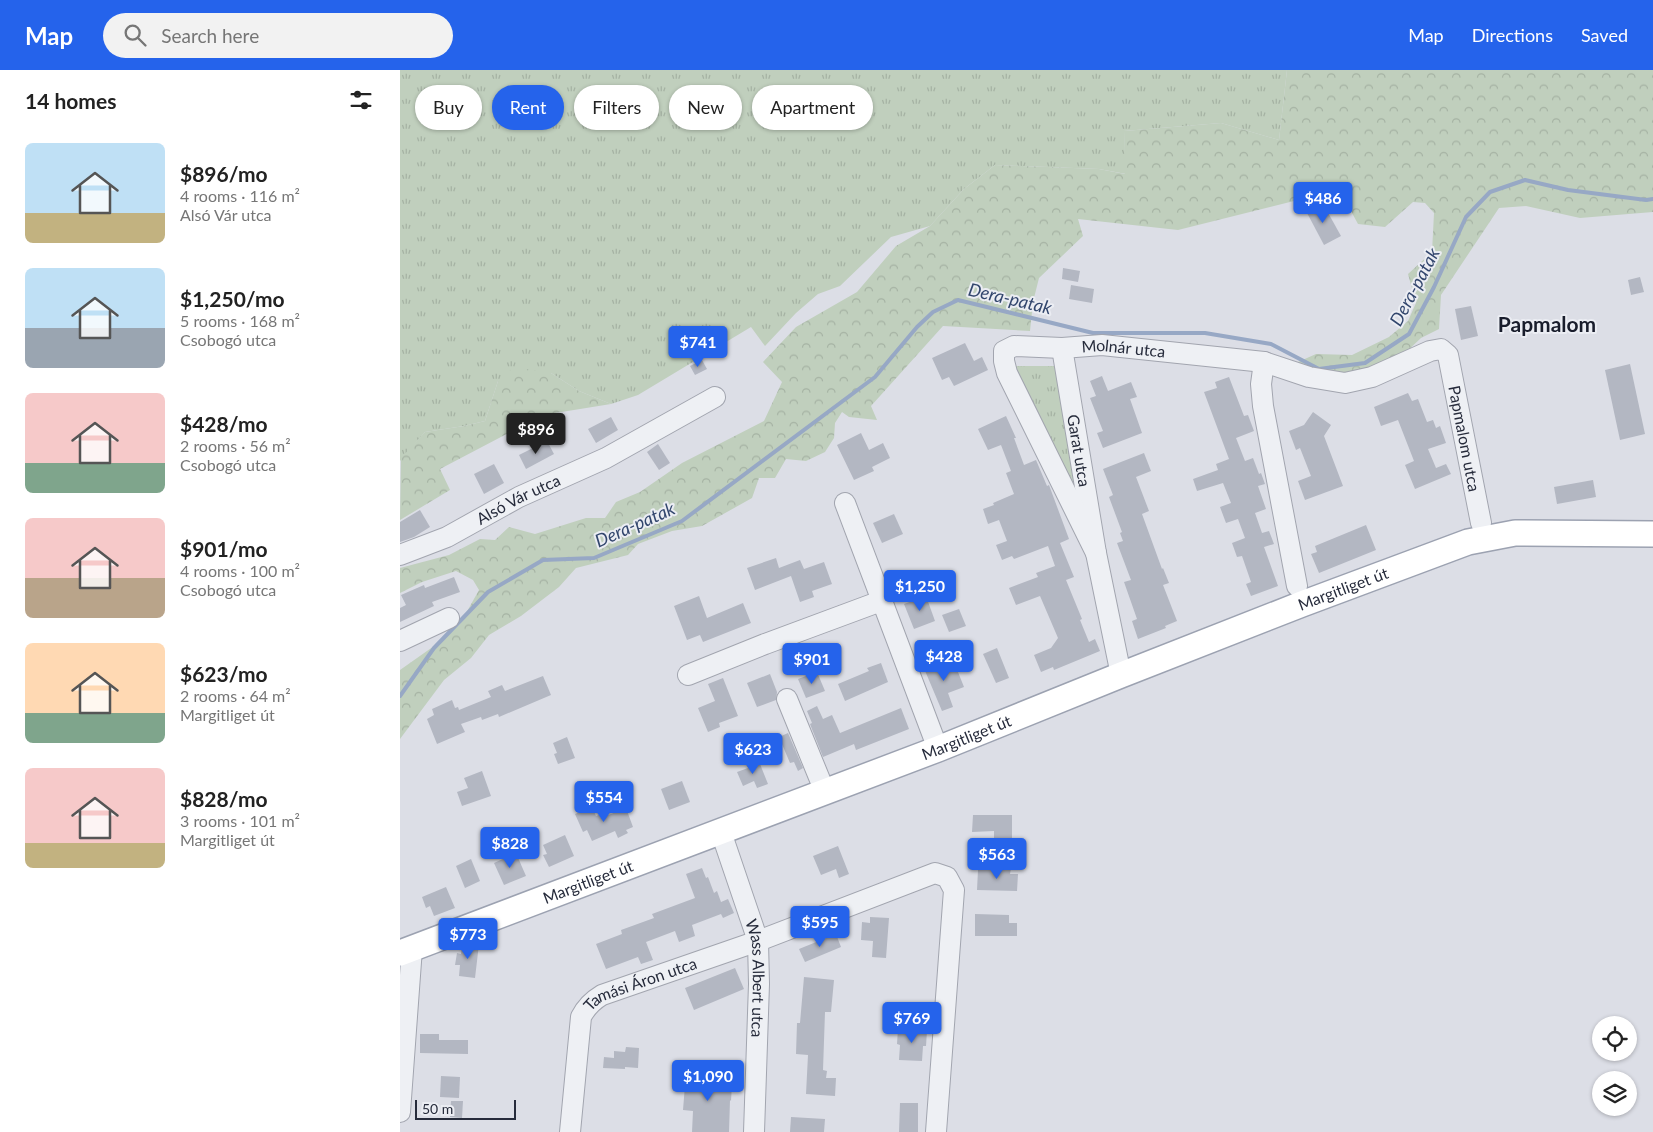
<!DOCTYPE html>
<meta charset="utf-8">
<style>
body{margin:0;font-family:Lato,sans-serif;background:#f2f2f2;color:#222;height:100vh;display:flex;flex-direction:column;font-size:19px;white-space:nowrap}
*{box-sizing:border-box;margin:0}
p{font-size:16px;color:#767676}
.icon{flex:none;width:28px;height:28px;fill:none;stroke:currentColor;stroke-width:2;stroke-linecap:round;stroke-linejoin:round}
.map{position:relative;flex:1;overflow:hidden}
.side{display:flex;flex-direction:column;background:#fff;width:400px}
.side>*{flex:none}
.hud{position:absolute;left:15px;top:15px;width:475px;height:45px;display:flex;gap:10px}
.fabs{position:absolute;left:1192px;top:946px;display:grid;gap:10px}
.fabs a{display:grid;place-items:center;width:45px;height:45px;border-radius:50%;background:#fff;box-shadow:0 1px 4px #0004;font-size:25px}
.scale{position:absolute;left:15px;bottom:12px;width:101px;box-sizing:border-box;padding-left:5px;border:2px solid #262b3b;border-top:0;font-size:14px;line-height:18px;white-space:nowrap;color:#262b3b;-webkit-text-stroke:4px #ebedf3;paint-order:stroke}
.price{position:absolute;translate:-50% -42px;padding:0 11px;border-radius:5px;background:#2563eb;color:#fff;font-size:16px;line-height:32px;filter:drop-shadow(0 1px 2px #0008)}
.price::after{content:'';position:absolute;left:50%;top:30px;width:15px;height:11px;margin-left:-8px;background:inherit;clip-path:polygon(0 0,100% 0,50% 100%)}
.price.on{background:#222;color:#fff}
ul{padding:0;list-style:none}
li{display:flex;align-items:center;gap:15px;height:125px;padding:0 25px}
li span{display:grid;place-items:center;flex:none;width:140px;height:100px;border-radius:8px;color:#555}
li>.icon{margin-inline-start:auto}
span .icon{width:60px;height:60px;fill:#fffc;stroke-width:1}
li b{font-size:21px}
h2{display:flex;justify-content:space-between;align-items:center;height:60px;padding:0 25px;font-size:21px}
.chip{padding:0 18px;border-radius:22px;background:#fff;box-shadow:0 1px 4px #0004;font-size:18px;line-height:45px}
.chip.on{background:#2563eb;color:#fff}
header{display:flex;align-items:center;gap:30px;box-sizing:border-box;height:70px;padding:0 25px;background:#2563eb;color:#fff}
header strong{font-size:24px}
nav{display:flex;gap:28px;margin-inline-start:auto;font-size:18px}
.search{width:350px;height:45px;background:#f2f2f2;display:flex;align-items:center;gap:12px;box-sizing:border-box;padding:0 18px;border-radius:28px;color:#767676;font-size:19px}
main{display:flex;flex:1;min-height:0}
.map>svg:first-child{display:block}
.grass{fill:url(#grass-tufts)}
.forest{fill:url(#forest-crowns)}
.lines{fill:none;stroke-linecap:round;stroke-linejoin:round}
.stream{stroke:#97a8c5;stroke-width:4}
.building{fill:#b3b7c2}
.minor-casing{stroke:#a2a5af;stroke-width:22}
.major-casing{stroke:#9ca2b1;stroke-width:28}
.minor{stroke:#eef0f4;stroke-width:20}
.major{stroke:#fff;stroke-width:25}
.labels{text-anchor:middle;stroke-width:4;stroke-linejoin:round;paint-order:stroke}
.street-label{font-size:16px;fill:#262b3b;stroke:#ebedf3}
.water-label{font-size:18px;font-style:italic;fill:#32466d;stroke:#ebedf3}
.district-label{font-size:21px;font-weight:bold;fill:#191d2c;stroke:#ebedf3}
</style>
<header>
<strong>Map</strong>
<div class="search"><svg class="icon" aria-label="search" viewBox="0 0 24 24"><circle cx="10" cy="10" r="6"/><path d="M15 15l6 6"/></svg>Search here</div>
<nav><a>Map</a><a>Directions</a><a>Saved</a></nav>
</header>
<main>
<section class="side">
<h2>14 homes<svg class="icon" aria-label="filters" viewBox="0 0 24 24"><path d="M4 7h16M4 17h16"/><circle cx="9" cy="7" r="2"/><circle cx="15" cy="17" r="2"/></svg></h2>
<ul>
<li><span style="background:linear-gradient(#bfe0f5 70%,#c2b280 0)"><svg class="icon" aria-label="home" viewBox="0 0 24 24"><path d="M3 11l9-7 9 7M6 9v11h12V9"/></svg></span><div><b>$896/mo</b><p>4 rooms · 116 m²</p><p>Alsó Vár utca</p></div></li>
<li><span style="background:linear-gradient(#bfe0f5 60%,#9aa5b1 0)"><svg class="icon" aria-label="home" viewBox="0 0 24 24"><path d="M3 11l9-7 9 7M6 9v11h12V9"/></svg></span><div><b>$1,250/mo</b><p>5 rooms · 168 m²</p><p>Csobogó utca</p></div></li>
<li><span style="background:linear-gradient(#f6c9c9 70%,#7fa58c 0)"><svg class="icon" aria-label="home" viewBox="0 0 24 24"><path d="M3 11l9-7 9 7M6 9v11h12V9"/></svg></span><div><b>$428/mo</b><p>2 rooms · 56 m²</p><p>Csobogó utca</p></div></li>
<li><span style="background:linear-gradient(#f6c9c9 60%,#b9a48a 0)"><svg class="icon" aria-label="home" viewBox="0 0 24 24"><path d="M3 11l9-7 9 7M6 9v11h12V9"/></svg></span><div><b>$901/mo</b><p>4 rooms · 100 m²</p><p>Csobogó utca</p></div></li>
<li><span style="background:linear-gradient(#ffd9b3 70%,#7fa58c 0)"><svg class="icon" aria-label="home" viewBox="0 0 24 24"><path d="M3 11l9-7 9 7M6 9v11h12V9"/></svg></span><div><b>$623/mo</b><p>2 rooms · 64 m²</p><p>Margitliget út</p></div></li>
<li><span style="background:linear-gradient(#f6c9c9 75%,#c2b280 0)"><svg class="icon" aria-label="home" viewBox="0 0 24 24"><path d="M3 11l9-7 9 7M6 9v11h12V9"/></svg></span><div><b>$828/mo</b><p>3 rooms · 101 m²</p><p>Margitliget út</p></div></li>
</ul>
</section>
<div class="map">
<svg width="1253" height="1062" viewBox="0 0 1253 1062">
<defs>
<pattern id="grass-tufts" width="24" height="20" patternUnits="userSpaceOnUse" patternTransform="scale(1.25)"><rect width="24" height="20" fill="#c0cfbd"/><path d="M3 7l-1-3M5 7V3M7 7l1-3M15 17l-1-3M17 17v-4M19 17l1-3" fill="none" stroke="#a5b2a3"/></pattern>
<pattern id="forest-crowns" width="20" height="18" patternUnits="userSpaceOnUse" patternTransform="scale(1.25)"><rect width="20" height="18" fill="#c0cfbd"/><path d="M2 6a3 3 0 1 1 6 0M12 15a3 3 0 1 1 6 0" fill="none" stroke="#a5b2a3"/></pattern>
</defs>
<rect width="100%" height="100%" fill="#dcdee6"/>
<g class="grass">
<path d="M0,0h887l-8,70 -58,-17 -97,8 2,43 -27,-5 -104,-4 -31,24 -34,37 -39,11 -51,49 -22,8 -22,19 -31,33 -14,-19 -113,68 -27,9 -32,-13 -28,-18 -53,8 -13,40 -21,5 -39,6 -25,29z"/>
<path d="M615,296h41l29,151z"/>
</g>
<g class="forest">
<path d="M887,0h366v142l-73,6 -54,-12 -27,2 -58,87 -2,34 -18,9 -18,17 -27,12 -35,11 -26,-6 -17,-10 18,-8 36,1 37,-18 19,-16 8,-18 -8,-29 24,-22 2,-39 -9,-10 -12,-1 -28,25 -27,-3 -12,-22 -24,-8 -144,36 -100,-11 5,17 -44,42 -6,24 -3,29 -87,-5 -72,80 6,14 -28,-3 -7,-5 -7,11 -1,15 -9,14 -19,9 -20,-2 -11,19h-16l-7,20 -50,28 -30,5 -34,13 -10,11 -52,13 -17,19 -38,29 -32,19 -18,23 -27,22 -44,59v-69l44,-31 16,-15 19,-34 -6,-10 -17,-9 -34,11 -22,11v-25l49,-13 31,-16 15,1 14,-13 26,7 51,-16h19l11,-16 24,-10 42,-29 82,-42 18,-39 -19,-20 33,-35 61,-35 39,-46 34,-20 34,-37 31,-24 104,4 26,5 -1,-43 97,-8 58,17z"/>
<path d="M114,297l37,6 28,18 32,13 -68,11 -103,54 10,21 -50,30 1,-62 24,-26 39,-6 21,-5 13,-40z"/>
</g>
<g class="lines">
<path class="stream" d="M0,626l34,-48 54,-56 55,-32 51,-2 88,-37 193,-144 42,-50 16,-15 25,-12 135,33h112l66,11 48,25 46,-6 44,-29 25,-47 32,-70 24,-25 35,-12 43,10 78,10 7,-1"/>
</g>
<g class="building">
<path d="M922,132l19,34 -17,9 -18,-34z"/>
<path d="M663,198l17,3 -2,11 -16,-3z"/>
<path d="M1240,207l4,15 -13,3 -3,-15z"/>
<path d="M671,215l23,4 -2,14 -23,-4z"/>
<path d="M1071,236l7,30 -17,4 -6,-31z"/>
<path d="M565,273l9,18 8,-4 6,13 -34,16 -5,-9 -7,3 -10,-22z"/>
<path d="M302,290l5,9 -12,6 -5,-9z"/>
<path d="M1230,294l15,70 -25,6 -15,-70z"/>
<path d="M702,306l6,15 23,-9 6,15 -7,2 12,34 -39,15 -6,-15 6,-2 -13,-33 6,-2 -6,-15z"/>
<path d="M829,307l15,39 4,-1 6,16 -18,7 9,23 8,-3 6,16 2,-1 4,11 -7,2 8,23 -11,4 7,20 7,-2 5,13 -10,3 14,39 -27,10 -5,-12 5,-2 -9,-26 -5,1 -5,-14 13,-5 -7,-19 -12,4 -6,-16 11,-4 -8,-20 -26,8 -4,-12 25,-9 -2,-6 13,-5 -25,-67 13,-4 -2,-6z"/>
<path d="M1008,323l4,8 6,-2 9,23 6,-2 3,8 4,-2 6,17 -18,6 8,19 10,-4 5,10 -36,15 -10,-24 9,-4 -16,-41 -17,6 -7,-19z"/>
<path d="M913,342l18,13 -7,11 19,50 -38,14 -7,-19 13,-5 -11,-28 -4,2 -7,-19 15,-6z"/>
<path d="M606,346l10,22h-2l10,27 12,-5 11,26 2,-1 20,54 -9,4 14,34 -8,3 16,39 -2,1 9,22 6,-3 5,12 -46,19 -1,-3 -12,5 -7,-17 17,-7 7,-10 -18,-42 -24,9 -7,-17 29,-11 -2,-4 19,-7 -7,-20 -34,13 -2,-3 -10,4 -6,-15 11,-4 -8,-21 -11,4 -5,-15 11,-4 -1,-2 21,-9 -8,-21 5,-2 -10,-26 -13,5 -10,-21z"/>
<path d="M211,347l7,13 -22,13 -8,-14z"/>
<path d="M461,363l8,17 14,-7 7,15 -18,9 2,4 -20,9 -17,-35z"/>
<path d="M147,371l7,13 -28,15 -7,-14z"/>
<path d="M258,374l12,19 -11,7 -12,-18z"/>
<path d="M744,383l7,18 -15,6 13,34 -7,3 20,55 1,-1 6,15 -6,2 14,36 -12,5 1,2 -28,11 -6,-18 5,-2 -13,-37 7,-2 -14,-37 6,-2 -3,-8 2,-1 -13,-35 4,-2 -10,-26z"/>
<path d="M94,394l10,19 -20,11 -10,-20z"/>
<path d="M1193,410l3,17 -39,7 -3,-17z"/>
<path d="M20,440l10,17 -16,10 -14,5v-20z"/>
<path d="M494,444l9,20 -21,9 -9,-20z"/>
<path d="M966,455l10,25 -57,23 -8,-19 6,-2 -2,-6z"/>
<path d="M376,488l3,10 21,-8 4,9 20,-7 8,22 -20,7 2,6 -14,5 -9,-26 -36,14 -8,-22z"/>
<path d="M54,507l6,15 -28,10 2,4 -34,16v-14l6,-3 -5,-10 23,-10 1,3z"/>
<path d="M299,526l8,22 36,-15 8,20 -48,19 -3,-7 -13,5 -13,-34z"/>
<path d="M526,526l9,25 -21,8 -10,-25z"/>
<path d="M559,539l7,17 -17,6 -7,-17z"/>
<path d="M597,578l12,30 -13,5 -13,-29z"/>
<path d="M539,590l3,7 12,-5 10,25 -16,6 5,14 -11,4 -19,-45z"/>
<path d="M481,593l7,19 -43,19 -7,-17 31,-13 -2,-3z"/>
<path d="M417,602l8,19 -19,7 -8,-19z"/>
<path d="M370,604l7,18 -1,8 -19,7 -10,-24z"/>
<path d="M143,606l8,19 -52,22 -1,-3 -16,6 -1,-3 -20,7 4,8 -28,12 -10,-25 7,-4 -2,-6 20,-9 3,8 3,-1 1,3 32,-13 -3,-6 14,-6 3,6z"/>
<path d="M323,608l15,38 -19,7 1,4 -12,5 -10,-24 17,-7 -7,-17z"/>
<path d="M417,636l6,13 9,-4 8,18 61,-25 8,21 -53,21 -2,-6 -31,13 -13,-33 2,-1 -5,-12z"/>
<path d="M388,663l15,35 -5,3 -4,-9 -4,1 -11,-26z"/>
<path d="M167,667l8,21 -17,6 -4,-10 3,-1 -4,-10z"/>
<path d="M358,689l10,25 -11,4 -3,-7 -11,5 -6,-14 11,-4 -2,-4z"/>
<path d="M82,701l9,25 -29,10 -5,-14 11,-4 -4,-10z"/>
<path d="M282,711l8,21 -21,8 -8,-21z"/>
<path d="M192,737l4,9 3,-1 2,3 25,-10 7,19 -7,3 2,3 -10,5 -3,-7 -23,10 -5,-11 -4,2 -8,-18z"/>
<path d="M573,745h39v24h-18v-8l-22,1z"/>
<path d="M165,765l9,21 -25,11 -6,-12 4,-1 -4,-9z"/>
<path d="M438,776l11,28 -10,4 -3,-9 -15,6 -8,-19z"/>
<path d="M116,783l10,23 -22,9 -10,-22z"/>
<path d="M71,789l9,22 -15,7 -9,-22z"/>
<path d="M302,798l4,10 2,-1 6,16 3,-2 4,11 7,-3 6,14 -11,5 -2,-4 -29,11 3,11 -16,6 -4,-11 -29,11 7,18 -12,4 -3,-7 -32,12 -10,-25 26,-10 -1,-4 33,-12 -2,-4 43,-16 -9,-24z"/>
<path d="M597,798h14l-1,6h8l-1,17 -40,-1 1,-20h19z"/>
<path d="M46,817l9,21 -21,8 -4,-10 -4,2 -4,-11z"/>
<path d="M575,844l34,1v8h8v13h-42z"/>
<path d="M470,847l19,1 -3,40 -14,-1 1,-16 -12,-1 1,-18 8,1z"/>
<path d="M436,864l5,13 -36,15 -6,-13z"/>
<path d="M73,872l6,2 -4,34 -16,-2 1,-11h-5l2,-12 4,1 1,-8z"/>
<path d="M335,898l9,21 -50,21 -9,-22z"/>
<path d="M404,907l30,3 -3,32h-6l-2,58 4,1 -1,7h10l-1,18 -29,-2 2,-39 -12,-1 1,-31h3z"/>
<path d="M498,959l29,2 -1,15h-3l-1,15 -23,-1 1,-15 -3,-1z"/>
<path d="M20,964h19v6h29v14l-48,-1z"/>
<path d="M226,977l13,1 -1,20 -13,-1v2l-22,-1 1,-11 10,1v-7l11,1z"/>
<path d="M286,1003l35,2v3l3,1v3l8,2 -1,17 -1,-1 -1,32h-37l1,-21 -10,-1z"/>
<path d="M41,1006l19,1 -1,21 -19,-1z"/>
<path d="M51,1031h12l-1,17 -12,-1z"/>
<path d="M500,1033h18v29h-19z"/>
<path d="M391,1047l34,2 -1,13h-34z"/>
</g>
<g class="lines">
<g class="minor-casing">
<g id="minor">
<path id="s1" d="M662,278l34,205 25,122"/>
<path d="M864,292l-3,22 2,22 34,180"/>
<path d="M445,433l93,246"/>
<path id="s2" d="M696,483l-89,-180 -3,-12v-10l10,-5 48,2 40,-3 162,17 45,15 36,6 27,-6 58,-26 11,-2 7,6 33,168"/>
<path id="s3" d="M0,485l47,-18 72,-40 87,-39 109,-61"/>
<path d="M0,571l49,-23"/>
<path d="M288,605l77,-31 116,-43"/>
<path d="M387,629l38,93"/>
<path id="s4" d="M321,762l37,109 1,43 -5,148"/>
<path d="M0,1042l12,-164"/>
<path id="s5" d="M170,1062l11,-115c5,-10 11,-16 21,-22l156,-54 177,-68 12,4 7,13 -18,242"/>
</g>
</g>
<g class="major-casing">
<g id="major">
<path id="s6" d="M0,883l538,-204 183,-74 181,-71 166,-62 47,-9 138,1"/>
</g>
</g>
<use href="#minor" class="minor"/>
<use href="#major" class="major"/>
</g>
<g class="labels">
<g class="street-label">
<text dy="6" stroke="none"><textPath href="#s2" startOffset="344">Molnár utca</textPath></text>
<text dy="6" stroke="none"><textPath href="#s2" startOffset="766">Papmalom utca</textPath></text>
<text dy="6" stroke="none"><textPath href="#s1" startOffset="104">Garat utca</textPath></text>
<text dy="6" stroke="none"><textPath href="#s3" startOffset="131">Alsó Vár utca</textPath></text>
<text dy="6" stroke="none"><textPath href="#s6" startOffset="1011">Margitliget út</textPath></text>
<text dy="6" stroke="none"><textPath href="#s6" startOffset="606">Margitliget út</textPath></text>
<text dy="6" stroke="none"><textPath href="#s6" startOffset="201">Margitliget út</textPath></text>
<text dy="6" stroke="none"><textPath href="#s4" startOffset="152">Wass Albert utca</textPath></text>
<text dy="6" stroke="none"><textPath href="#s5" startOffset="186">Tamási Áron utca</textPath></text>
</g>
<g class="water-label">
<text transform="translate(1015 217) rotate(-62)" y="6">Dera-patak</text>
<text transform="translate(610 229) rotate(13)" y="6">Dera-patak</text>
<text transform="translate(235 455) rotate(-24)" y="6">Dera-patak</text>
</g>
<g class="district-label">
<text x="1147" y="262">Papmalom</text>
</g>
</g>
</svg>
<div class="fabs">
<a><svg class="icon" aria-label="locate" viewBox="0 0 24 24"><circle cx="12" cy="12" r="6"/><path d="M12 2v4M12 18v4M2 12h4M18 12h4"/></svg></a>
<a><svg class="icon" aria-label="layers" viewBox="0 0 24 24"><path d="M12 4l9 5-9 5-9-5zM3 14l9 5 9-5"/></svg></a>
</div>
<div class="scale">50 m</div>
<b class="price" style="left:923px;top:154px">$486</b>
<b class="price" style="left:298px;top:298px">$741</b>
<b class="price on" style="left:136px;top:385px">$896</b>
<b class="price" style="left:520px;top:542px">$1,250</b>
<b class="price" style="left:544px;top:612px">$428</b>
<b class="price" style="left:412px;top:615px">$901</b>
<b class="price" style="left:353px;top:705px">$623</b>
<b class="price" style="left:204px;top:753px">$554</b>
<b class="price" style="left:110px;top:799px">$828</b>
<b class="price" style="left:597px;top:810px">$563</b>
<b class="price" style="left:420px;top:878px">$595</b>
<b class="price" style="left:68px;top:890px">$773</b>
<b class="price" style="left:512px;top:974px">$769</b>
<b class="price" style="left:308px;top:1032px">$1,090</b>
<div class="hud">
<a class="chip">Buy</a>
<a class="chip on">Rent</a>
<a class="chip">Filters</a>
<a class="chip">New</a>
<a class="chip">Apartment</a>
</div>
</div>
</main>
